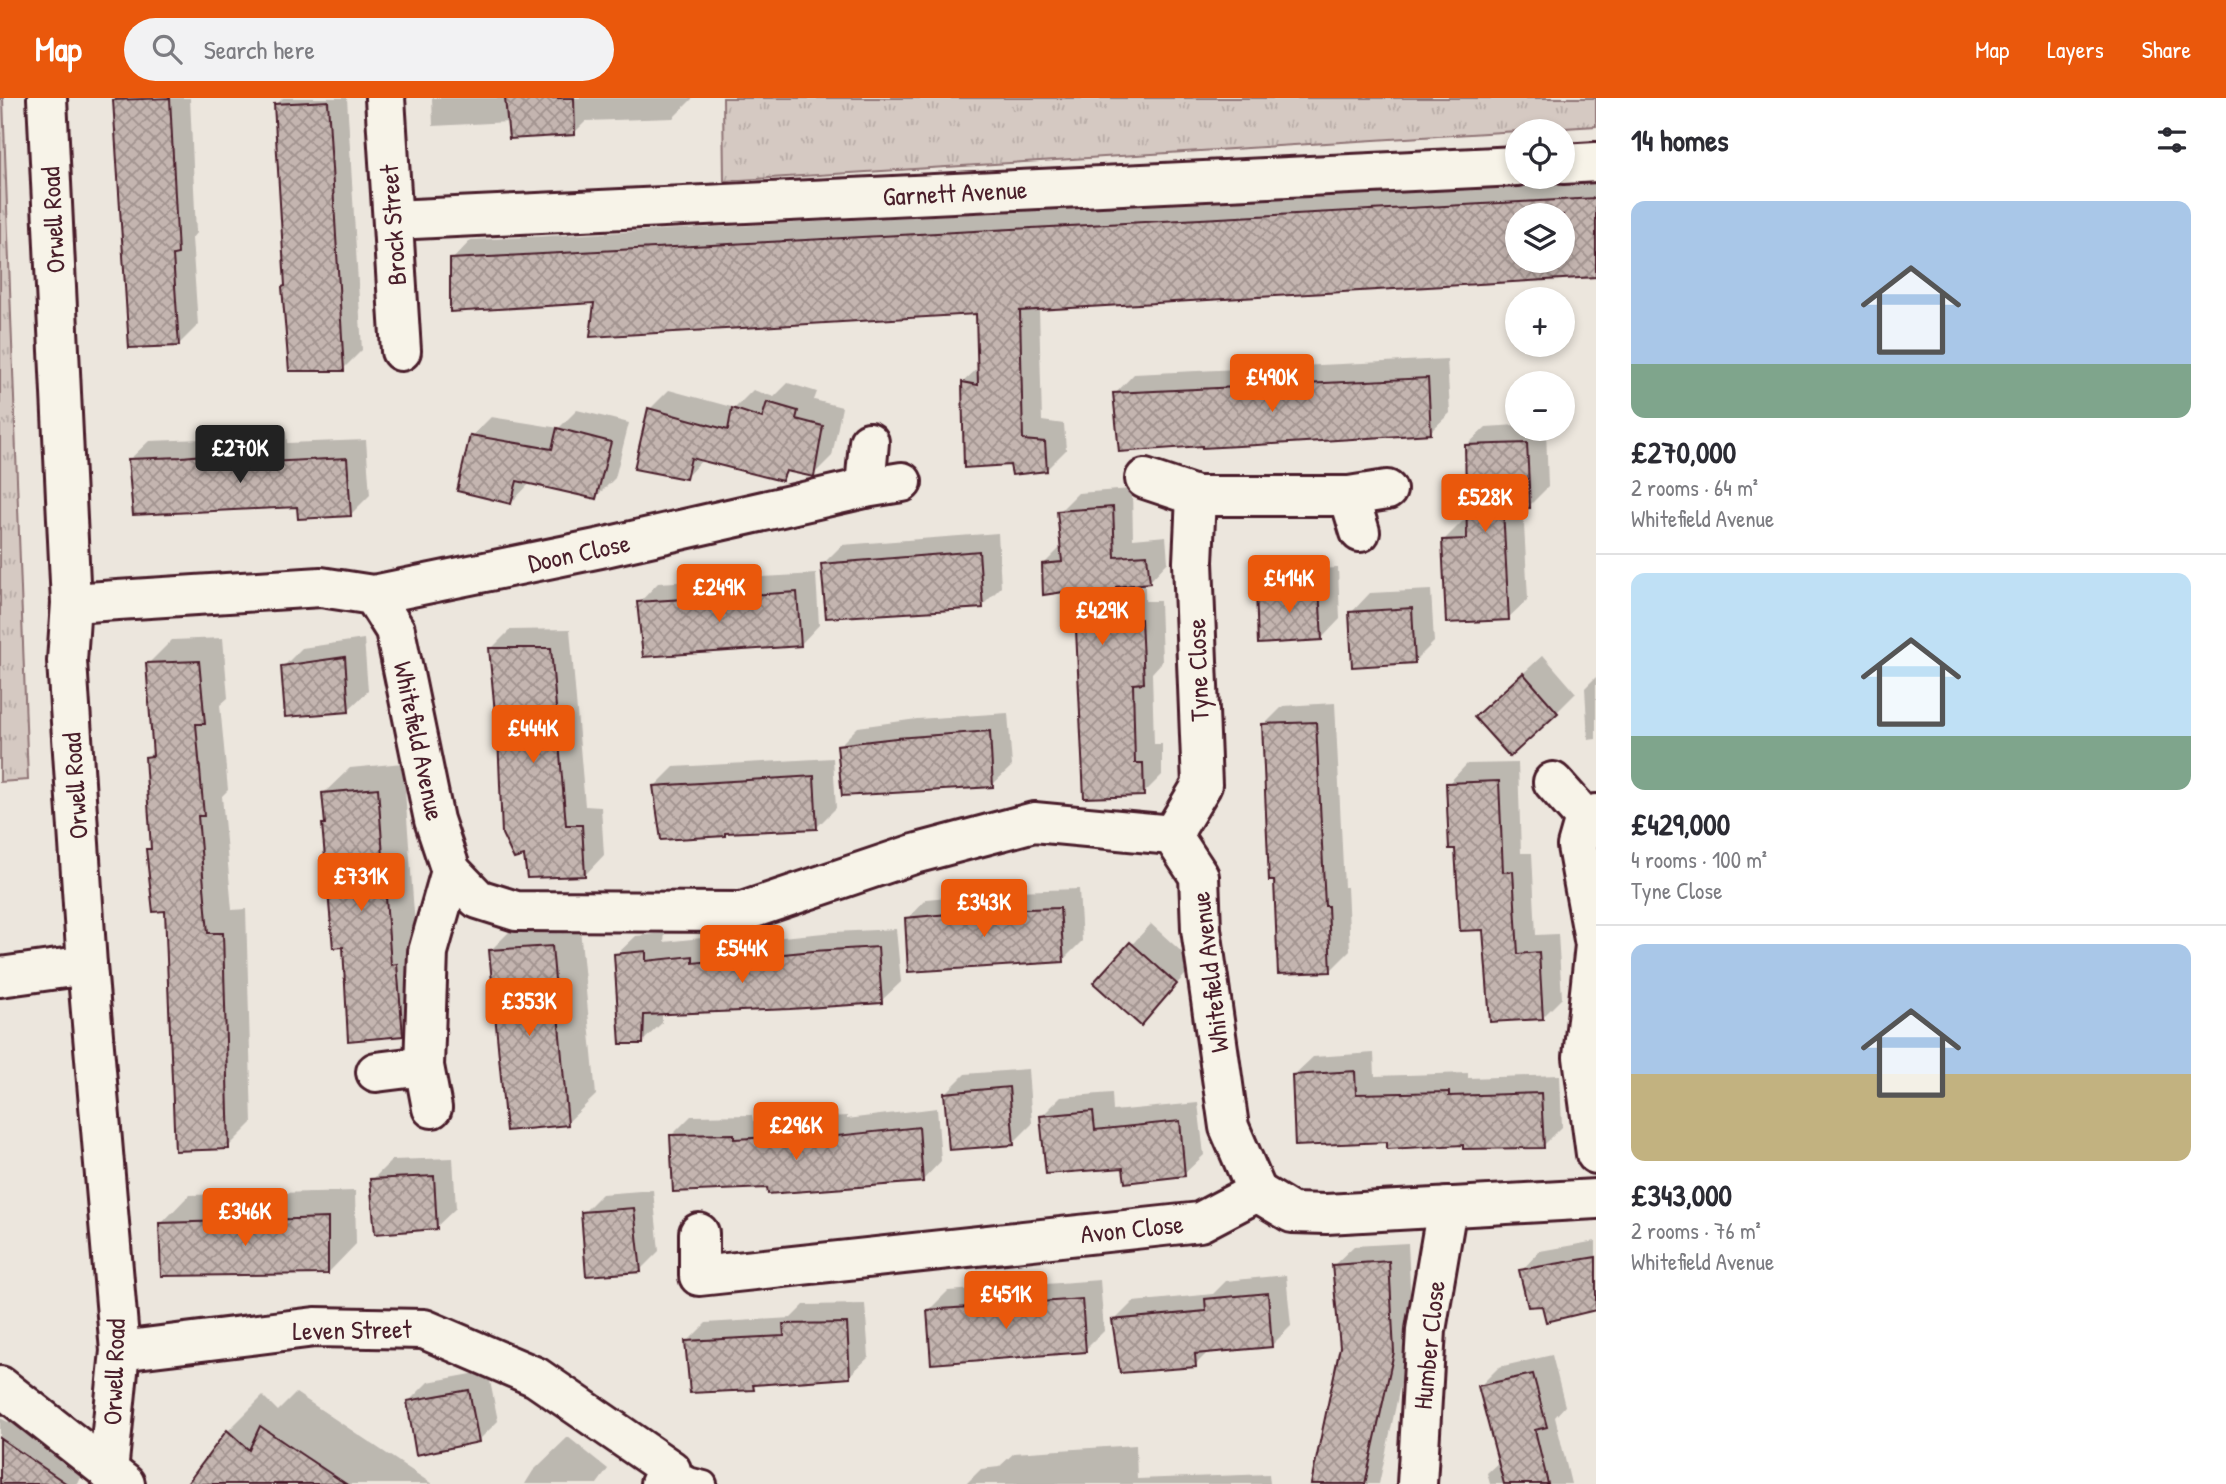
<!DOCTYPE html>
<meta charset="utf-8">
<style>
body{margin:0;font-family:"Patrick Hand",sans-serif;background:#f2f2f3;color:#2b2b33;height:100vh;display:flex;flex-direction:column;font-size:26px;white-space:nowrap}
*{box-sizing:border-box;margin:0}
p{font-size:23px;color:#7c7c81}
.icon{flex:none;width:38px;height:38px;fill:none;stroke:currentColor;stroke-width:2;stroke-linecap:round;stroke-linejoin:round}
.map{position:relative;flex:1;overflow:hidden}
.panel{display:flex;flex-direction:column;background:#fff;width:630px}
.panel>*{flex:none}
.tools{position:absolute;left:1505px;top:21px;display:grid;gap:14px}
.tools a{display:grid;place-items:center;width:70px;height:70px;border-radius:50%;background:#fff;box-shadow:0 4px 10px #0003;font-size:35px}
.price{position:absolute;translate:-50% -60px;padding:0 16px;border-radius:7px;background:#ea580c;color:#fff;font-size:23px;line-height:46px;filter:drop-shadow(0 2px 4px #0008)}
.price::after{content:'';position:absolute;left:50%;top:42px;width:21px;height:16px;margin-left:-10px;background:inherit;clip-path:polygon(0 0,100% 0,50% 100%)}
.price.on{background:#222;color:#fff}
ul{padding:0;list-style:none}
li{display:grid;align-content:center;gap:14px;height:371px;padding:0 35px}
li+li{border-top:2px solid #e1e1e2}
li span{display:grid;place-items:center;height:217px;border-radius:14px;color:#555}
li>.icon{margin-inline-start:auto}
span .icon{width:126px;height:126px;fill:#fffc;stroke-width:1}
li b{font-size:30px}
h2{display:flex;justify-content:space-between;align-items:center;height:84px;padding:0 35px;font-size:30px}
header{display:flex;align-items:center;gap:42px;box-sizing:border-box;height:98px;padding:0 35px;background:#ea580c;color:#fff}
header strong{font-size:33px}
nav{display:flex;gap:38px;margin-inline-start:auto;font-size:24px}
.search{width:490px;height:63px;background:#f2f2f3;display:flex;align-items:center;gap:18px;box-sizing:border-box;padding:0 24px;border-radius:38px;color:#7c7c81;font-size:26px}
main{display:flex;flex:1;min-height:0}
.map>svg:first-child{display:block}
.park{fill:url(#park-tufts);stroke:#907476;stroke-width:2}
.shadow{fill:#0003;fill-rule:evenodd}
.building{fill:url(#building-cross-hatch);stroke:#4a1f2b;stroke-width:2;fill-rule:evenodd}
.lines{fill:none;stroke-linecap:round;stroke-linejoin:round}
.lane-casing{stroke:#4a1f2b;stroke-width:30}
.street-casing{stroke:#4a1f2b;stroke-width:44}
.secondary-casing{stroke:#4a1f2b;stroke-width:44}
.lane{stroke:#f7f3e8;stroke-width:24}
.street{stroke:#f7f3e8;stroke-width:38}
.secondary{stroke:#f7f3e8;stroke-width:38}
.labels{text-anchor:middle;stroke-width:6;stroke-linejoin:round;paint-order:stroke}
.street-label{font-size:26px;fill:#4a1f2b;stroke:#f7f3e8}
</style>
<header>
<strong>Map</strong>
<div class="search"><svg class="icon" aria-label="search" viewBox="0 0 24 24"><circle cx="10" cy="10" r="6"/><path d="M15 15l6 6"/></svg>Search here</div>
<nav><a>Map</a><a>Layers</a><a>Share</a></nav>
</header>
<main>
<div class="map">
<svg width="1596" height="1386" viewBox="0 0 1596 1386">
<defs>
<pattern id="park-tufts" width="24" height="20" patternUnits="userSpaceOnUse" patternTransform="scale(1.75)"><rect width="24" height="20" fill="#d5c9c2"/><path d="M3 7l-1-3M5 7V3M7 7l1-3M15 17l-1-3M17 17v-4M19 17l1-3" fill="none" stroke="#b8aca7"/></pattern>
<pattern id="building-cross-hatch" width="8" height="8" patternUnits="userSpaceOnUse" patternTransform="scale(1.75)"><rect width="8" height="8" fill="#c4b5b0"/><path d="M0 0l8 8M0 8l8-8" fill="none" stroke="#a1938f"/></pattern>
</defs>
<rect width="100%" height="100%" fill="#ece6dd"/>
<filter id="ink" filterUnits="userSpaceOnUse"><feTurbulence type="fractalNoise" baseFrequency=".0143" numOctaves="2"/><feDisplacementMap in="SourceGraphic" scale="14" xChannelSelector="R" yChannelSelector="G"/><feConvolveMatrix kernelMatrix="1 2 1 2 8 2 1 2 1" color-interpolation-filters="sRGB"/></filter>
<g filter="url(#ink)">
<g class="park">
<path d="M0,0h3l25,682 -28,2z"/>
<path d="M723,0h873v28l-872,55z"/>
</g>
<g class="shadow">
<path d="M114,0h76l6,135 -4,5 6,87 -20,20 -60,-179z"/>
<path d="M283,0h64l15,252 -19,19 -57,-84 -10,-180z"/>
<path d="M432,0h261l-20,20 -87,3 -12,12 -65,-11 -76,4z"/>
<path d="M1596,83v94l-557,34 3,112 22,3 2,26 -20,20 -35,-7 -48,-81 16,-15 -1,-55 -382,-11 -144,-41 19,-20zM1517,117h46v46h-46z"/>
<path d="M1447,261l3,54 -20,19 -315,-38 19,-20z"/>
<path d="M788,285l29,9 -3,8 28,7 -10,49 -19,19 -23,-5 -9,9 -78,-20 -17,18 -36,-68 19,-19 66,18 18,-18 21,7z"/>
<path d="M577,312l52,13 -14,55 -19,19 -66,-14 -19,20 -39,-67 19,-19 68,11z"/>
<path d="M1517,327v4h29l2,58 -19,19h-6l5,93 -20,19 -65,-77 20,-20h6l-3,-75 20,-19z"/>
<path d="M286,332l1,13 79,-3 4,55 -19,19 -53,-9 -169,-45 20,-19 54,-2z"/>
<path d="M1132,391l1,50 33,-3 2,26 -19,20h-4v19h15l2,61 -10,11 2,71h8v31l-19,19 -67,-187 -32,-43 18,-18 -3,-34 19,-19z"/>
<path d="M998,435l3,54 -19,19 -159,-42 19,-19z"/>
<path d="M1338,470l2,51 -19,20 -63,-48 19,-20z"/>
<path d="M816,476l3,51 -19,20 -161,-42 19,-20z"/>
<path d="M1431,492l3,52 -19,19 -64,-48 19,-20z"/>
<path d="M570,531l15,177 16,1 3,48 -19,20 -85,-142 -9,-84 19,-19z"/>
<path d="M223,540l5,60 -8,7 8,85 -6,6 10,114 14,-1 6,214 -24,24 -61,-238 -19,-59 5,-5 -6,-88 7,-7 -6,-86 24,-24z"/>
<path d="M364,541l4,52 -20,19 -65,-43 19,-19z"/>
<path d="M1543,557l33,38 -19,19 -81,5z"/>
<path d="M1596,579v62l-8,1 -3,-52z"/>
<path d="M1335,605l9,184h3l3,64 -19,19 -55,-91 -12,-154 19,-19z"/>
<path d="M1008,615l4,53 -20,19 -153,-39 19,-19 59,-8z"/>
<path d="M833,660l3,50 -19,19 -90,4 -3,3 -69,-48 19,-19z"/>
<path d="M403,665l13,177 12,69 -26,25 -58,-89 -21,-120 4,-3 -3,-29 26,-25z"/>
<path d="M1518,665l3,90h11l4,82 22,-1 4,64 -19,19 -58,-89 -28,-81 -9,-63 19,-20z"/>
<path d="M1079,791l3,52 -19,19 -156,-41 19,-20 88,-8z"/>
<path d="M579,820l17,177 -29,28 -77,-172 29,-29z"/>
<path d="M1151,826l44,40 -54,59 -45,-40z"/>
<path d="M896,831l5,53 -20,19 -219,11v11l-20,19 -26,-87 20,-19 29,-3 -1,9 47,-5 1,7 122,-12z"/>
<path d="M1374,955l1,23 93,-3v5l92,-3 2,52 -19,19 -154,-6 -96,-64 20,-19z"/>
<path d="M1028,971l4,55 -19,19 -67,-50 19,-19z"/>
<path d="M1112,995l1,18 85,-8 6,52 -20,19 -59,-8 -83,-50 19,-19z"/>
<path d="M937,1010l4,53 -19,20 -153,5 -97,-51 19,-19 61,-1 1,6 94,-5v3z"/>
<path d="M453,1060l3,50 -20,19 -64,-47 20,-20z"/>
<path d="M653,1092l6,61 -19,19 -57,-57 19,-19z"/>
<path d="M355,1093l1,53 -28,29 -167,-49 28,-29z"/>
<path d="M1596,1143v67l-52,-4 -23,-33 19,-20z"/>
<path d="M1408,1145l4,88 -33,153h-67l30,-137 -8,-82 20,-19z"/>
<path d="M1286,1177l5,51 -19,19 -63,6 -14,14 -81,-44 19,-19 80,-8 13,-13z"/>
<path d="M1100,1182l4,51 -19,19 -156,-40 19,-19z"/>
<path d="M865,1206l4,53 -20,19 -90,7 -6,5 -66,-46 19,-19 85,-5 13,-13z"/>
<path d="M1552,1257l13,51 -10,11 16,67h-81l-3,-11 13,-12 -20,-75 19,-19z"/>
<path d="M488,1273l10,50 -19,19 -70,-39 19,-19z"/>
<path d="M296,1295l136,91h-226l-11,-8 33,-45 35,-35 15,15z"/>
<path d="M27,1305l67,46 -16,35h-78v-66l8,4z"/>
<path d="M568,1339l40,32 -11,15h-72l8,-13z"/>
<path d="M1136,1347l1,34 132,-5 1,10h-304l15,-15 18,-2 15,-14z"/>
</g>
<g class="building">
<path d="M170,0l8,156 -5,1 6,91 -50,2 -16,-248z"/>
<path d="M505,0h69l1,37 -66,4z"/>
<path d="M328,3l16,270h-55l-7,-84 3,-1 -11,-182z"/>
<path d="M1596,100v79l-576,34 3,129 22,2 2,29 -35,4 -2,-10 -46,3 -2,-86 16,3 -2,-71 -386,23 4,-34 -144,9v-53zM1517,117h46v46h-46z"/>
<path d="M1428,280l3,56 -174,11 -55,3v-2l-83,6 -6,-59z"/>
<path d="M767,304l31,9 -2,8 27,7 -9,51 -28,-6 -4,10 -91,-23 -5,21 -52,-10 14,-61 80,22 4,-22 30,10z"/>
<path d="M557,330l54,14 -15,57 -79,-18 -6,23 -54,-13 13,-56 82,14z"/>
<path d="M1527,345l3,65 -27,1 6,111 -63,3 -4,-83 25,-1 -2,-94z"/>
<path d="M268,351v13l79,-4 4,58 -53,3 -1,-12 -164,8 -5,-56 54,-2z"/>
<path d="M1113,409l2,50 32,-2 3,28 -34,4v5l11,-1 -1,29 15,-1 3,64 -11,1 2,79h8l1,33 -60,2 -9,-189 -9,1 -2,-18 -21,3 -1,-31 20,-2 -5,-51z"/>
<path d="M979,453l4,57 -157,10 -5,-54z"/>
<path d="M1319,489l3,53 -64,4 -2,-54z"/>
<path d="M797,494l4,54 -158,11 -6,-55z"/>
<path d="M1412,510l3,55 -63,4 -3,-55z"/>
<path d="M489,550h62l15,177h16l3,51 -58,2 -3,-22 -10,3 -12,-25 -4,-99h-1z"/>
<path d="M345,559l4,55 -64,5 -4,-51z"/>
<path d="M199,563l6,63h-9l8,92h-6l10,117h15l6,216 -54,2 -10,-240 -12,1 -7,-63h5l-6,-92 8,-1 -7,-93z"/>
<path d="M1523,575l35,40 -48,44 -36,-40z"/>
<path d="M1316,624l9,184h3l3,66 -53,2 -4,-93h-5l-7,-157z"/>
<path d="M990,633l3,56 -151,9 -5,-51 59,-7z"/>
<path d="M814,678l3,53 -92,4v3l-64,4 -8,-54z"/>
<path d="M1499,683l4,91 10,-1 5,83 21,-2 4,67 -53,3 -7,-92 -23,1 -5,-82h-6l-3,-66z"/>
<path d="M378,690l13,177 6,-1 6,72 -55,5 -5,-94 -10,1 -11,-124h3l-3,-31z"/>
<path d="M1060,810l4,54 -156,10 -3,-54 88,-8z"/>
<path d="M1130,844l47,42 -36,42 -48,-43z"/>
<path d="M552,848l16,179 -62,6 -17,-181z"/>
<path d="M878,849l4,56 -92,6 -146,6 -1,29h-23l-6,-90 32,-3v10l47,-5v7l120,-12z"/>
<path d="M1355,973l1,23 93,-2v4l92,-3 3,55 -81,1v-4l-76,4v-7l-92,4 -3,-71z"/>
<path d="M1009,989l5,58 -65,5 -5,-57z"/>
<path d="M1093,1013l2,19 85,-9 5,55 -60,7 -2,-15 -77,6 -6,-58z"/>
<path d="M919,1029l4,55 -155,12 -1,-6 -94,4 -3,-57 64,-1v5l94,-5v3z"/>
<path d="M434,1078l3,53 -62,5 -5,-55z"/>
<path d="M634,1110l7,64 -55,4 -5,-64z"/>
<path d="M328,1120v56l-167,2 -2,-53z"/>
<path d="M1596,1159v53l-50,12 -4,-16 -14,1 -9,-37z"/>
<path d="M1389,1163l5,91 -29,132h-54l29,-137 -8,-82z"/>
<path d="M1268,1195l4,54 -77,7 1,13 -76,6 -8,-53 94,-9 -1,-12z"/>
<path d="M1082,1201l4,53 -155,12 -4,-54z"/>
<path d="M847,1225l3,55 -97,7 1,5 -64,3 -5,-52 99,-5 -1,-12z"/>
<path d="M1533,1276l14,53 -12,3 13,54h-44l-26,-98z"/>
<path d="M469,1292l10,52 -63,13 -9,-54z"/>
<path d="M260,1328l41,28 45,30h-159l40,-54 22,20z"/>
<path d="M0,1340l67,46h-67z"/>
</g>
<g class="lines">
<g class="lane-casing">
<path id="lane" d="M671,1372l17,10 16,4"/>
</g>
<g class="street-casing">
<g id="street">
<path d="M47,0l24,505 -4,58 20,304 33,386 -12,121"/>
<path d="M385,0l16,253"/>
<path d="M1563,66l33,-2"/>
<path d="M393,122l1124,-54"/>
<path d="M1145,381l51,17 -3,66 9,223 -30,50"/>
<path d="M865,390l4,-46"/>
<path d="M1196,398h153l38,-6"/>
<path d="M1349,398l11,36"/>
<path d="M373,497l228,-47 264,-60 37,-6"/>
<path d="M71,505l250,-16 52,8 22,35 39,190 17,51 27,28 38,12 226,1 172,-58 120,-32 138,13 27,41 2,53 28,198 28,65"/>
<path d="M1553,684l32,36 11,-4"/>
<path d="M1585,720l-8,28 18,99 -12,112 13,97"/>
<path d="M0,879l87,-12"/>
<path d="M376,974l48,-6"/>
<path d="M432,1010l-8,-42 4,-114 23,-81"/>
<path d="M699,1135v43l501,-54 57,-30 35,21 34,1 270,-15"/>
<path d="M120,1253l195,-24 109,2 112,48 135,93 -11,14"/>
<path d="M1417,1386l9,-154 21,-123"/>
</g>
</g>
<g class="secondary-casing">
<path id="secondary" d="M0,1288l125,98"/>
</g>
<use href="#lane" class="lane"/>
<use href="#street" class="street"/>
<use href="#secondary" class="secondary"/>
</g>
</g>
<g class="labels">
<g class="street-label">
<text transform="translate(955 95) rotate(-3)" y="9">Garnett Avenue</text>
<text transform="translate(53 122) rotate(-93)" y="9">Orwell Road</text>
<text transform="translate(393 127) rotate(-94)" y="9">Brock Street</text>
<text transform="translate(579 455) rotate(-12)" y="9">Doon Close</text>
<text transform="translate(1198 572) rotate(-92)" y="9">Tyne Close</text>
<text transform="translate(419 643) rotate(78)" y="9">Whitefield Avenue</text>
<text transform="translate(75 688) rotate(-94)" y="9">Orwell Road</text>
<text transform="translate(1210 874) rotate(-97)" y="9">Whitefield Avenue</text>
<text transform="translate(1132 1131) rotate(-6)" y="9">Avon Close</text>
<text transform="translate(352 1232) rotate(-1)" y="9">Leven Street</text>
<text transform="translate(1429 1247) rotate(-84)" y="9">Humber Close</text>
<text transform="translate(114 1274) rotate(-88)" y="9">Orwell Road</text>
</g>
</g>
</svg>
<div class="tools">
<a><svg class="icon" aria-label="locate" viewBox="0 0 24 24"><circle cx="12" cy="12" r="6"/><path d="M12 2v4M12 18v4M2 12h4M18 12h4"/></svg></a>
<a><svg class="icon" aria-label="layers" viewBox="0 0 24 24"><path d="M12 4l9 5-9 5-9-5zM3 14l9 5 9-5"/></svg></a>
<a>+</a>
<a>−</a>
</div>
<b class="price" style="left:1272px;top:316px">£490K</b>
<b class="price on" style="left:240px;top:387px">£270K</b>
<b class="price" style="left:1485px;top:436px">£528K</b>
<b class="price" style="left:1289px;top:517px">£414K</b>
<b class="price" style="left:719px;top:526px">£249K</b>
<b class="price" style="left:1102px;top:549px">£429K</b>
<b class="price" style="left:533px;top:667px">£444K</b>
<b class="price" style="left:361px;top:815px">£731K</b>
<b class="price" style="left:984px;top:841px">£343K</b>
<b class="price" style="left:742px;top:887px">£544K</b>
<b class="price" style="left:529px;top:940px">£353K</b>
<b class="price" style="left:796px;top:1064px">£296K</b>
<b class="price" style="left:245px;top:1150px">£346K</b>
<b class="price" style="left:1006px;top:1233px">£451K</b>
</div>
<section class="panel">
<h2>14 homes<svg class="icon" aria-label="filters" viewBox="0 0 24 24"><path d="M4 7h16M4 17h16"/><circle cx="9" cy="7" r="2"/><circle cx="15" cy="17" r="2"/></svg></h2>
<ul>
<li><span style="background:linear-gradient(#a9c7e8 75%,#7fa58c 0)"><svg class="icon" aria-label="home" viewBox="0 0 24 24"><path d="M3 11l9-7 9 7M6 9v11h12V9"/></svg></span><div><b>£270,000</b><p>2 rooms · 64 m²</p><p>Whitefield Avenue</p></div></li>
<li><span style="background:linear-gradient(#bfe0f5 75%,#7fa58c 0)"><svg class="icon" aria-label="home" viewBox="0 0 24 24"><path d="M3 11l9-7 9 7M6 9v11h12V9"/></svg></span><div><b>£429,000</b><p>4 rooms · 100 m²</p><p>Tyne Close</p></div></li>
<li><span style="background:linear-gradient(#a9c7e8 60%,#c2b280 0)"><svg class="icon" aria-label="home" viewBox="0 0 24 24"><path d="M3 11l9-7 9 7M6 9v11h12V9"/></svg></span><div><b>£343,000</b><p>2 rooms · 76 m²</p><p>Whitefield Avenue</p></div></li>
</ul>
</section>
</main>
